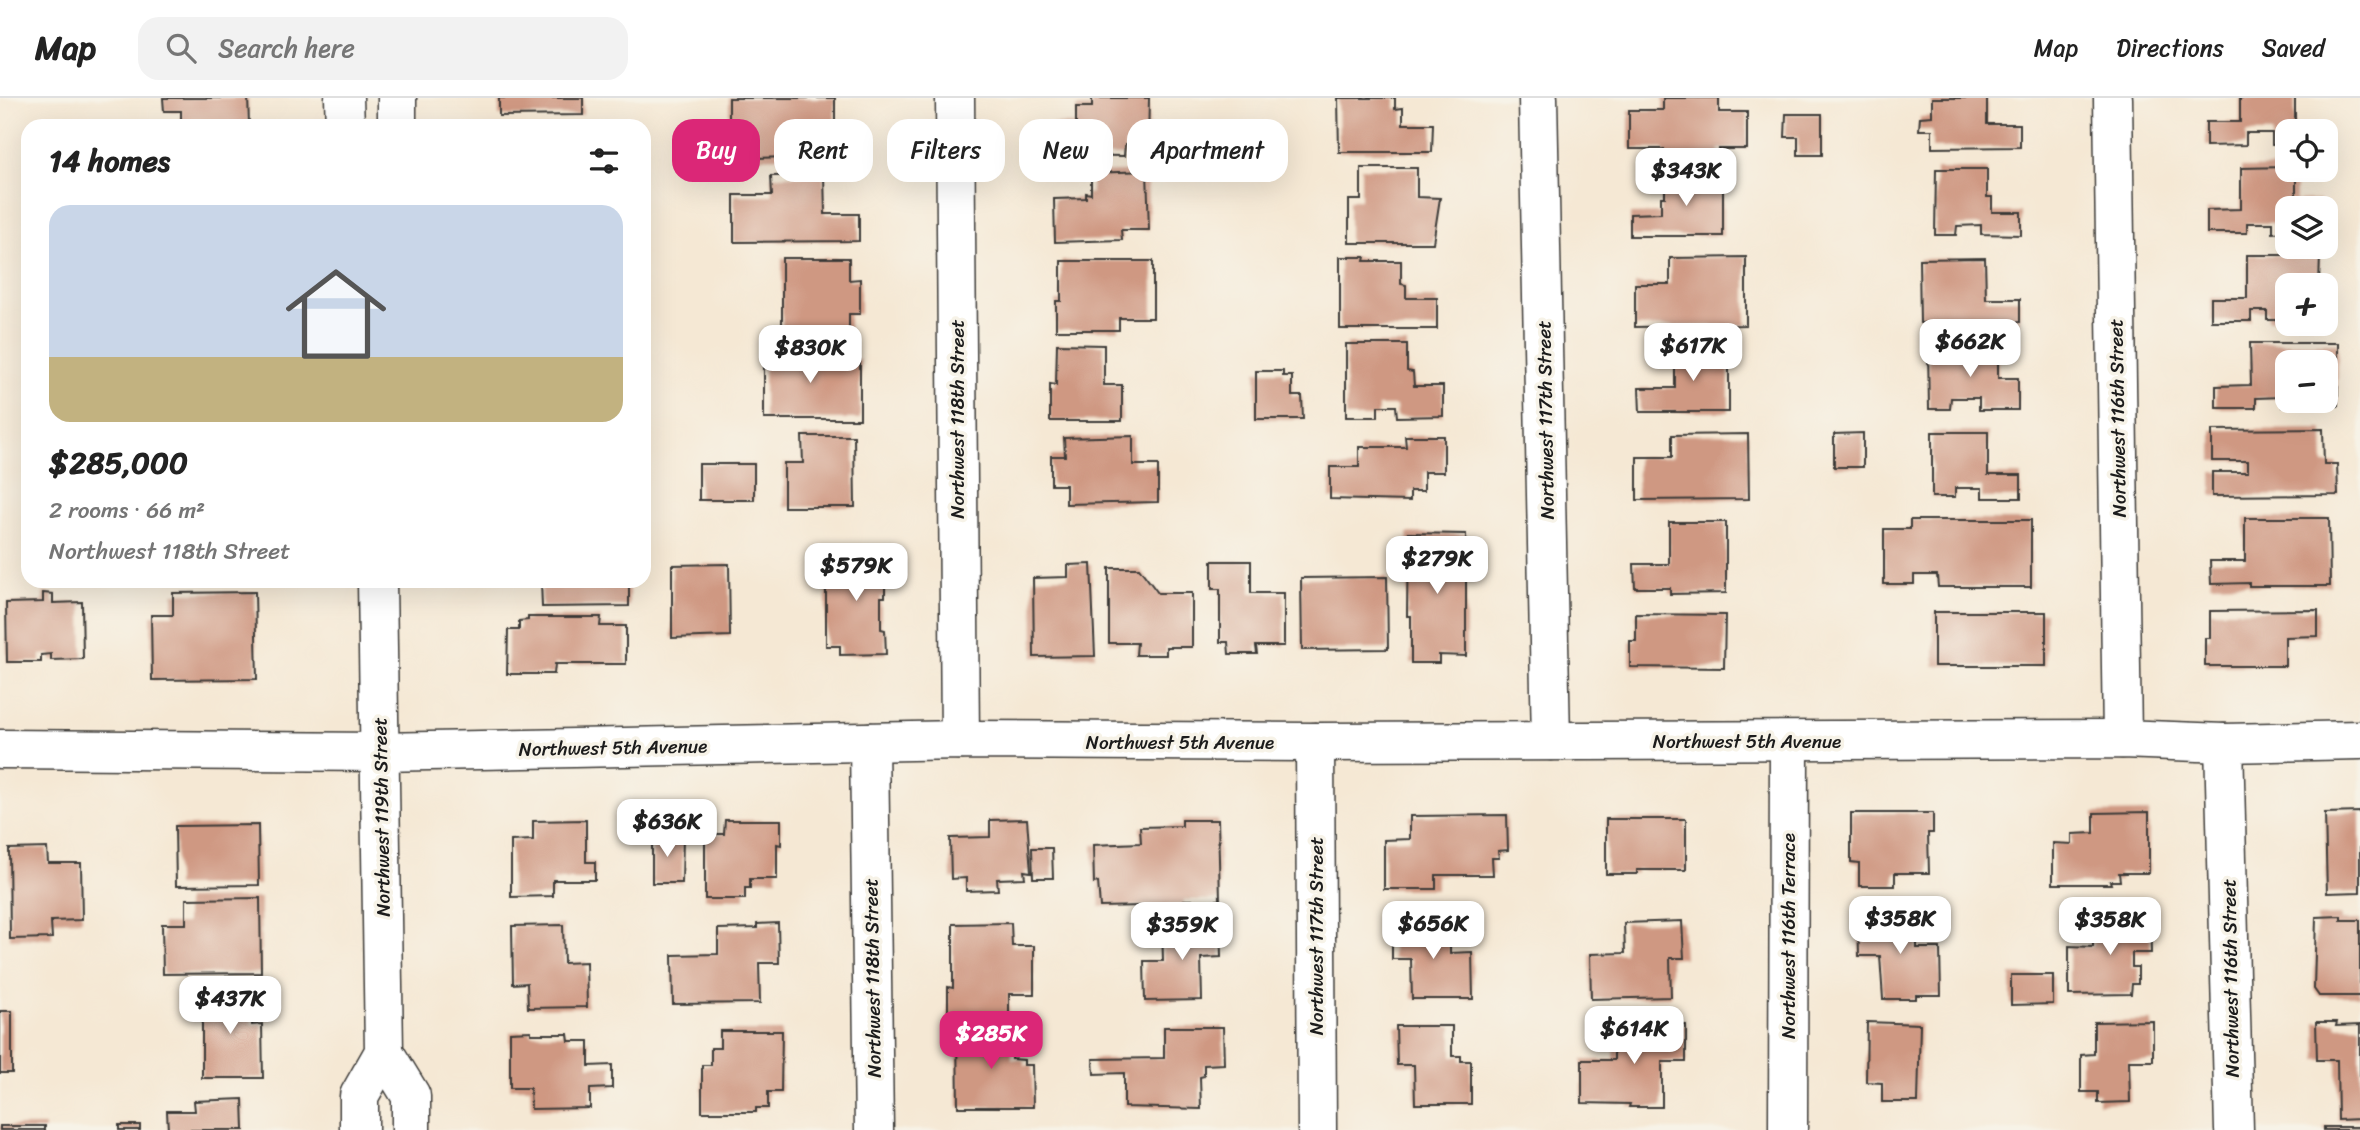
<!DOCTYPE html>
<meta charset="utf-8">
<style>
body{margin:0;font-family:Sriracha,sans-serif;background:#f2f2f2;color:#222;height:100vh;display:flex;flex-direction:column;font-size:26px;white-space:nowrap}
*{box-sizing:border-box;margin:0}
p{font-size:23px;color:#767676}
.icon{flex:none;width:38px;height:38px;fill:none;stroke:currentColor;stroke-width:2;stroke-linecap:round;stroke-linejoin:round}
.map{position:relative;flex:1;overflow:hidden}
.sheet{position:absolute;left:21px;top:21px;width:630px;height:469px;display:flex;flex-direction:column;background:#fff;border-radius:21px;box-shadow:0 7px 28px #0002}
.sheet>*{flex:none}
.guide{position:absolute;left:672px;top:21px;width:665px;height:63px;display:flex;gap:14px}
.fabs{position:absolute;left:2275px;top:21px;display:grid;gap:14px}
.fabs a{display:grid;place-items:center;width:63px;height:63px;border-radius:14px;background:#fff;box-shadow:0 7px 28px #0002;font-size:35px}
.price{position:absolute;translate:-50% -60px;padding:0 16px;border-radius:14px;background:#fff;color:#222;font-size:23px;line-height:46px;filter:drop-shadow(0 2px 4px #0008)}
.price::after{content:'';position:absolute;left:50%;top:42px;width:21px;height:16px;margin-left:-10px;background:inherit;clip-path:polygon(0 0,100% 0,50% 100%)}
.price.on{background:#db2777;color:#fff}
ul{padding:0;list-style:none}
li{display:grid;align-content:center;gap:14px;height:371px;padding:0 28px}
li span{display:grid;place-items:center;height:217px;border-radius:21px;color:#555}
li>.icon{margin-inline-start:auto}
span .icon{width:126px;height:126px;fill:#fffc;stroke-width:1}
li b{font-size:30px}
h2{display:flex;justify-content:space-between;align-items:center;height:84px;padding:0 28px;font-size:30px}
.pill{padding:0 24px;border-radius:21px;background:#fff;box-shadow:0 7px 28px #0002;font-size:24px;line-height:63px}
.pill.on{background:#db2777;color:#fff}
header{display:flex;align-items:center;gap:42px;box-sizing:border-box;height:98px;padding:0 35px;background:#fff;border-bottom:2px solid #e0e0e0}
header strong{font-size:33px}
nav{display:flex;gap:38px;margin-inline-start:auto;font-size:24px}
.search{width:490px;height:63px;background:#f2f2f2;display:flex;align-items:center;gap:18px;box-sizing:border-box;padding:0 24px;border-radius:21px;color:#767676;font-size:26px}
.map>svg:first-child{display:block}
.building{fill:#cf9882;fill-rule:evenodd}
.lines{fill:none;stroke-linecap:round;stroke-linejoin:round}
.minor-casing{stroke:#3d3b38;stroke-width:41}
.major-casing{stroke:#3d3b38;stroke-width:41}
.minor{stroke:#fff;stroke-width:38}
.major{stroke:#fff;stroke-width:38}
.labels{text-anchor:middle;stroke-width:7;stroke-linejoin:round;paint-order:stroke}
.street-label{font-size:19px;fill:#1c1c1c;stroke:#f7f3e8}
</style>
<header>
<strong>Map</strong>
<div class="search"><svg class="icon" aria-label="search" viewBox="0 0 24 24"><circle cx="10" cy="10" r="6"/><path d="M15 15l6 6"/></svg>Search here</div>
<nav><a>Map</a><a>Directions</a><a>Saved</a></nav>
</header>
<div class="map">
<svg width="2360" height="1032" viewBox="0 0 2360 1032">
<rect width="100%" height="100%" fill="#f7f3e8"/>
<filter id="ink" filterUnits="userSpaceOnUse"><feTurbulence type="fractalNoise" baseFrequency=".0143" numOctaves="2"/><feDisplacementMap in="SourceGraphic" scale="14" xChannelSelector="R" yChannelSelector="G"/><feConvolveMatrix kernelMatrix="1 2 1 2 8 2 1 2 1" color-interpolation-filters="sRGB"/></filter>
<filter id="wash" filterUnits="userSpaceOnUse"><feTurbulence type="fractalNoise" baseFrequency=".00686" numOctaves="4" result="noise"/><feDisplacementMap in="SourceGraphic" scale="28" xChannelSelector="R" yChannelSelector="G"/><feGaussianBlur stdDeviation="1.57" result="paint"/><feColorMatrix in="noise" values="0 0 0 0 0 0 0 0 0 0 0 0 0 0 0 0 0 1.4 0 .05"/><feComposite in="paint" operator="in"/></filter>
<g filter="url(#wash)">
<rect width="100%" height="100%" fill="#f5e8d4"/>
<g id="blocks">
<g class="building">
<path d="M163,0h85l1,26 -68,2v-15h-17z"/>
<path d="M499,0h84v17l-84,1z"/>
<path d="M729,0h106v27h17v31h-47v-11h-16v12l-71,2 -1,-37h12z"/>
<path d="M1092,0h57l-1,46h-23l-1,12 -71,-1 -1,-31h24v-17h16z"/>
<path d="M1338,0h57v11l8,-1v16h30l-1,28h-93z"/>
<path d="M1663,0h56v14h28v37h-28v10h-55v-10h-35v-39h34z"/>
<path d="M1932,0h55v26h33v23l-88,1v-18h-13l1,-13 12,-1z"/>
<path d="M2240,0h55v33h-8v14h-15v-12h-26v12l-40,1v-24h34z"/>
<path d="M1786,16h36v41h-24v-18h-13z"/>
<path d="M2287,69v3h9v31l24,-1v8h-33v24l-14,1v-10h-26v10h-40v-23l34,-1v-41z"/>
<path d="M1361,70h56v29l23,1 -7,45h-84v-43h12z"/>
<path d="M1936,71h51v28h5v15h29v23l-40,-1v-9l-24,1 -1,9h-21z"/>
<path d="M1147,73l2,59h-28l1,10 -67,2 -1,-43 32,-1v-5l5,1v-21z"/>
<path d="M1665,74h58v64h-93v-22l31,-1v-16h4z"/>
<path d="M824,77l1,39h34v27l-125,1v-47h38l-1,-19z"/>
<path d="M2247,157h73l-1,30h-32v35h-20v-9h-16v10h-40v-23h36z"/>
<path d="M1340,159h25l-1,4h37v23l5,1v13h31v31h-97z"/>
<path d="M1746,159v68l-111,2v-43h35v-26z"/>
<path d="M782,160h67v22l11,-1v35h-11v20h-67z"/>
<path d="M1985,160l1,41h34v23l-100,1 -1,-64z"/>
<path d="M1061,163h92v57h-34v12h-63v-29h5z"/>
<path d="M2250,245h88v63l-56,1v-10l-26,1v10h-40v-22l35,-1zM2287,264h39v39h-39z"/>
<path d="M1057,246l47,1v40h18v36h-72v-37l6,1z"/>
<path d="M1346,246h61v27l6,1 1,14h29v30l-46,1 -1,-11h-18v11h-32z"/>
<path d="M1675,248h54v66h-89l-1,-24h36z"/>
<path d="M1998,249v31h20v32h-39v-12h-28l-1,11h-21l-1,-61z"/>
<path d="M764,250h61v9l19,-1v4h16v59h-96z"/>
<path d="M1256,273h27v5h9v20h10l1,23h-47z"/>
<path d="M2323,331l1,35h13l1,31 -126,1v-24h36v-11h-36v-31z"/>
<path d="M1932,334h56v43h33v23h-39v-10h-27v9h-23z"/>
<path d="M1863,335v34h-29v-33z"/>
<path d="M1748,336l1,65 -112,1v-43h35v-22z"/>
<path d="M802,338h52l1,71h-71v-44h19z"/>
<path d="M1133,338v29h25v37l-92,2v-19h-15v-29h14l-1,-18z"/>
<path d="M1405,338h39v36h-20v19h-14v10l-80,-2v-32h29v-20h47z"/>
<rect x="699" y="366" width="55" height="36"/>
<path d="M2245,420h84l1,68h-81v-3l-38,1 -1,-23h35z"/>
<path d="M1910,422h121v67h-93l-1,-12h-23v9h-30v-55h26z"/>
<path d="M1669,424h57v71l-56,1v-6h-35l-1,-24h35z"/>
<path d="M1408,435l58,1v122l-27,-1v8h-28v-47h-4z"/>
<path d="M835,454h50v45h-4v32l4,1 1,24 -46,1v-9h-14v-73h9z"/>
<path d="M1212,463h39v32h33v53h-28l1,8h-28l-1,-12h-8v-53h-8z"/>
<path d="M729,466l1,72 -58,2v-73z"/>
<path d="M1091,466l4,92 -61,1 -1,-79 35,-1v-12z"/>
<path d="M1109,470h30l19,25h34v54h-26v8h-30l1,-12h-28z"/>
<path d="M1387,479l1,72 -86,1 -1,-72z"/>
<path d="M541,483h88v25l-87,1z"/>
<path d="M255,494l2,87 -105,1 -1,-65h22v-22z"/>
<path d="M43,495l10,1v9l29,-1 1,57 -32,1v-6l-10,1v7h-34l-1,-59 37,-1z"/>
<path d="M2318,512v26l-33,1v29h-80v-28h5v-27z"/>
<rect x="1934" y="514" width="112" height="54"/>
<path d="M1636,516l89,1 -1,53 -94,-1v-26h6z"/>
<path d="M528,519h73l-1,9h26v38h-71l-1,10h-47l1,-44h11v-9l9,-1z"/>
<path d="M2149,714v61h-30l1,8h-10l1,3h-58v-41l19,1v-10l22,-1v-20z"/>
<path d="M2360,714v80l-33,1 -2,-80z"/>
<path d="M1851,715h82v20h-5l1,40h-34v13h-36v-23l-8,-1z"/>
<path d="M1507,717l1,35 -10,1 1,7h-7l1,17h-57v14h-52v-49l26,-1v-23z"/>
<path d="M1027,721l4,53 -7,-1 1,7 -28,1 1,11 -32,1v-13l-15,1 -1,-41 40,-1v-17z"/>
<path d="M1606,721h80v51h-49v4h-31z"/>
<path d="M586,722v42h9v18h-42v16l-42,1v-56l22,-1v-19z"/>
<path d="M725,722h56v25l-4,-1v35h-27v9h-5v11h-40v-65h19z"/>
<path d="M1182,722h36l2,80h-36v5l-84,2 -2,-25 -4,1 -1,-38 48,-2 -1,-16 42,-1z"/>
<path d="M258,727l1,60 -83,1 -1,-60z"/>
<path d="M652,737h31l-1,48h-30z"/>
<path d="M47,750l1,15h33l1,57 -31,1 1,17 -42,1 -1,-90z"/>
<path d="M1032,750h20l1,30h-20z"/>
<path d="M260,800l1,75 -98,1 -1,-50h24v-25z"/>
<path d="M1858,817h59v33h23l1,47h-25v4h-33l-3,-43h-21z"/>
<path d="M2150,817l1,38h-19v14h6v17h-6l-1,10 -62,1v-49l24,1v-28h38v-3z"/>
<path d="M2341,818v4h19v76h-41l-5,-7 2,-72z"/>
<path d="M1416,822v3h34v30l22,-1 1,47h-61l-1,-40h-19v-38z"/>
<path d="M1682,823l2,37h-14l1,39 -80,2 -1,-45 35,-1 -1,-30z"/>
<path d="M1220,824l1,35 -20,1 1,42 -57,1 -1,-40h19l-1,-37z"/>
<path d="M778,825l1,40h-20l1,40 -87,1 -1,-49 46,-1v-25l39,-1v-4z"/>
<path d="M1011,825l1,23h22v48h-25v23h-61v-30l5,1v-64z"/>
<path d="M563,827l1,38 22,-1 1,45 -59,1 -1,-25 -14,1 -1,-58z"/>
<path d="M2011,877h42v29l-42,1z"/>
<path d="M202,891h50v36l10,-1 1,54h-61z"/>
<rect x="0" y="913" width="12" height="62"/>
<path d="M2153,923v40h-24l1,41 -32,1v-11h-17v-37l13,-1v-32z"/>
<path d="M1867,924l53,2 -2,78h-36v-19l-16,-1z"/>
<path d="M2316,924h21l-1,4 24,-1v94l-22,1 -1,-60h-20z"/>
<path d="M1614,927h72v37h-24v45h-33l1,-3 -48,-1v-43h32z"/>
<path d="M1396,928h56v30h9v5h10v43h-56l-1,-39h-17z"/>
<path d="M1164,929h59l1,37 -20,1v11l-4,1 1,32 -77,-2v-34l-30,1 -1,-15 71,-1z"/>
<path d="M957,931h55v30l12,1v5h8l1,42h-75z"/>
<path d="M531,933v3h37l1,7h20v25l23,-1v23l-22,1v19l-59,1 -1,-21h-20v-56z"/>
<path d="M720,933h62l-1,61h-13v16h-12v4h-54v-47h9v-17h9z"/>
<path d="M243,1001l1,31h-76l-1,-19h28l-1,-10z"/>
<rect x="119" y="1027" width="21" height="5"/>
<rect x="0" y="1028" width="45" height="4"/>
<rect x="2324" y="1029" width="36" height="3"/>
</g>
</g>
</g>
<g filter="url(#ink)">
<use href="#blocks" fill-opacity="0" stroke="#3d3b38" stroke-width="2"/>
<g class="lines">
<g class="minor-casing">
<g id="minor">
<path d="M955,0l5,642"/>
<path d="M1538,0l13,643"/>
<path d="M2113,0l9,641"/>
<path d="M869,644l5,388"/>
<path d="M1315,644l2,388"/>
<path d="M2224,645l10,387"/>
<path d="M0,651l380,3 580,-12 355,2 807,-3 102,4 136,-3"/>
<path d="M1788,1032l1,-388"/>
</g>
</g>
<g class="major-casing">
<g id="major">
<path d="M344,0l1,28"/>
<path d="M397,0v28"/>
<path d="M384,954l27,44v34"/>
<path d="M359,1032v-34l25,-44 -7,-471"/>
</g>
</g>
<use href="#minor" class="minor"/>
<use href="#major" class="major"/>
</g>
</g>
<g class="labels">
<g class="street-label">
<text transform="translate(2117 320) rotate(-91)" y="7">Northwest 116th Street</text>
<text transform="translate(957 321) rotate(-90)" y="7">Northwest 118th Street</text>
<text transform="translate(1545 322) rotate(-91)" y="7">Northwest 117th Street</text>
<text x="1747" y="650">Northwest 5th Avenue</text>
<text x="1180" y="651">Northwest 5th Avenue</text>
<text transform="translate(613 649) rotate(-1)" y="7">Northwest 5th Avenue</text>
<text transform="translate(381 719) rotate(-91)" y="7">Northwest 119th Street</text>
<text transform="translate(1316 838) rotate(-90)" y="7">Northwest 117th Street</text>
<text transform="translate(1788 838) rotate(-90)" y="7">Northwest 116th Terrace</text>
<text transform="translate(872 880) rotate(-91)" y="7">Northwest 118th Street</text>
<text transform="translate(2230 880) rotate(-91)" y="7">Northwest 116th Street</text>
</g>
</g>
</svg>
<div class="fabs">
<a><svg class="icon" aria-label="locate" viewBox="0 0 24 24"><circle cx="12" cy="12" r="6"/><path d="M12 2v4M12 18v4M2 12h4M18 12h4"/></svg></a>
<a><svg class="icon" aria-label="layers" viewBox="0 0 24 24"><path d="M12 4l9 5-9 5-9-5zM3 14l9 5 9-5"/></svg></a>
<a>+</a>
<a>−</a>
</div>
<b class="price" style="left:1686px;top:110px">$343K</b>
<b class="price" style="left:1970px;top:281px">$662K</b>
<b class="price" style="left:1693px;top:285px">$617K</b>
<b class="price" style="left:810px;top:287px">$830K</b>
<b class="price" style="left:1437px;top:498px">$279K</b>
<b class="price" style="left:856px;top:505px">$579K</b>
<b class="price" style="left:667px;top:761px">$636K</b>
<b class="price" style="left:1900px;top:858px">$358K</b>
<b class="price" style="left:2110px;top:859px">$358K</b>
<b class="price" style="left:1433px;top:863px">$656K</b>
<b class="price" style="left:1182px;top:864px">$359K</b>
<b class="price" style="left:230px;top:938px">$437K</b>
<b class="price" style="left:1634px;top:968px">$614K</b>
<b class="price on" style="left:991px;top:973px">$285K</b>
<div class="guide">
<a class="pill on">Buy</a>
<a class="pill">Rent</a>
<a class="pill">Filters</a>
<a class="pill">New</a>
<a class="pill">Apartment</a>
</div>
<section class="sheet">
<h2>14 homes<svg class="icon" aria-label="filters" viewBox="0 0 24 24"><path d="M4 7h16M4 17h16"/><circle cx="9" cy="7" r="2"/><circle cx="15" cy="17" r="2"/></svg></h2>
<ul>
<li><span style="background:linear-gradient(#c9d6e8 70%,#c2b280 0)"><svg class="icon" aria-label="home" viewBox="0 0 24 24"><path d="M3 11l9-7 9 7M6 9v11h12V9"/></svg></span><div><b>$285,000</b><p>2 rooms · 66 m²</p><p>Northwest 118th Street</p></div></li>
</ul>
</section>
</div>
